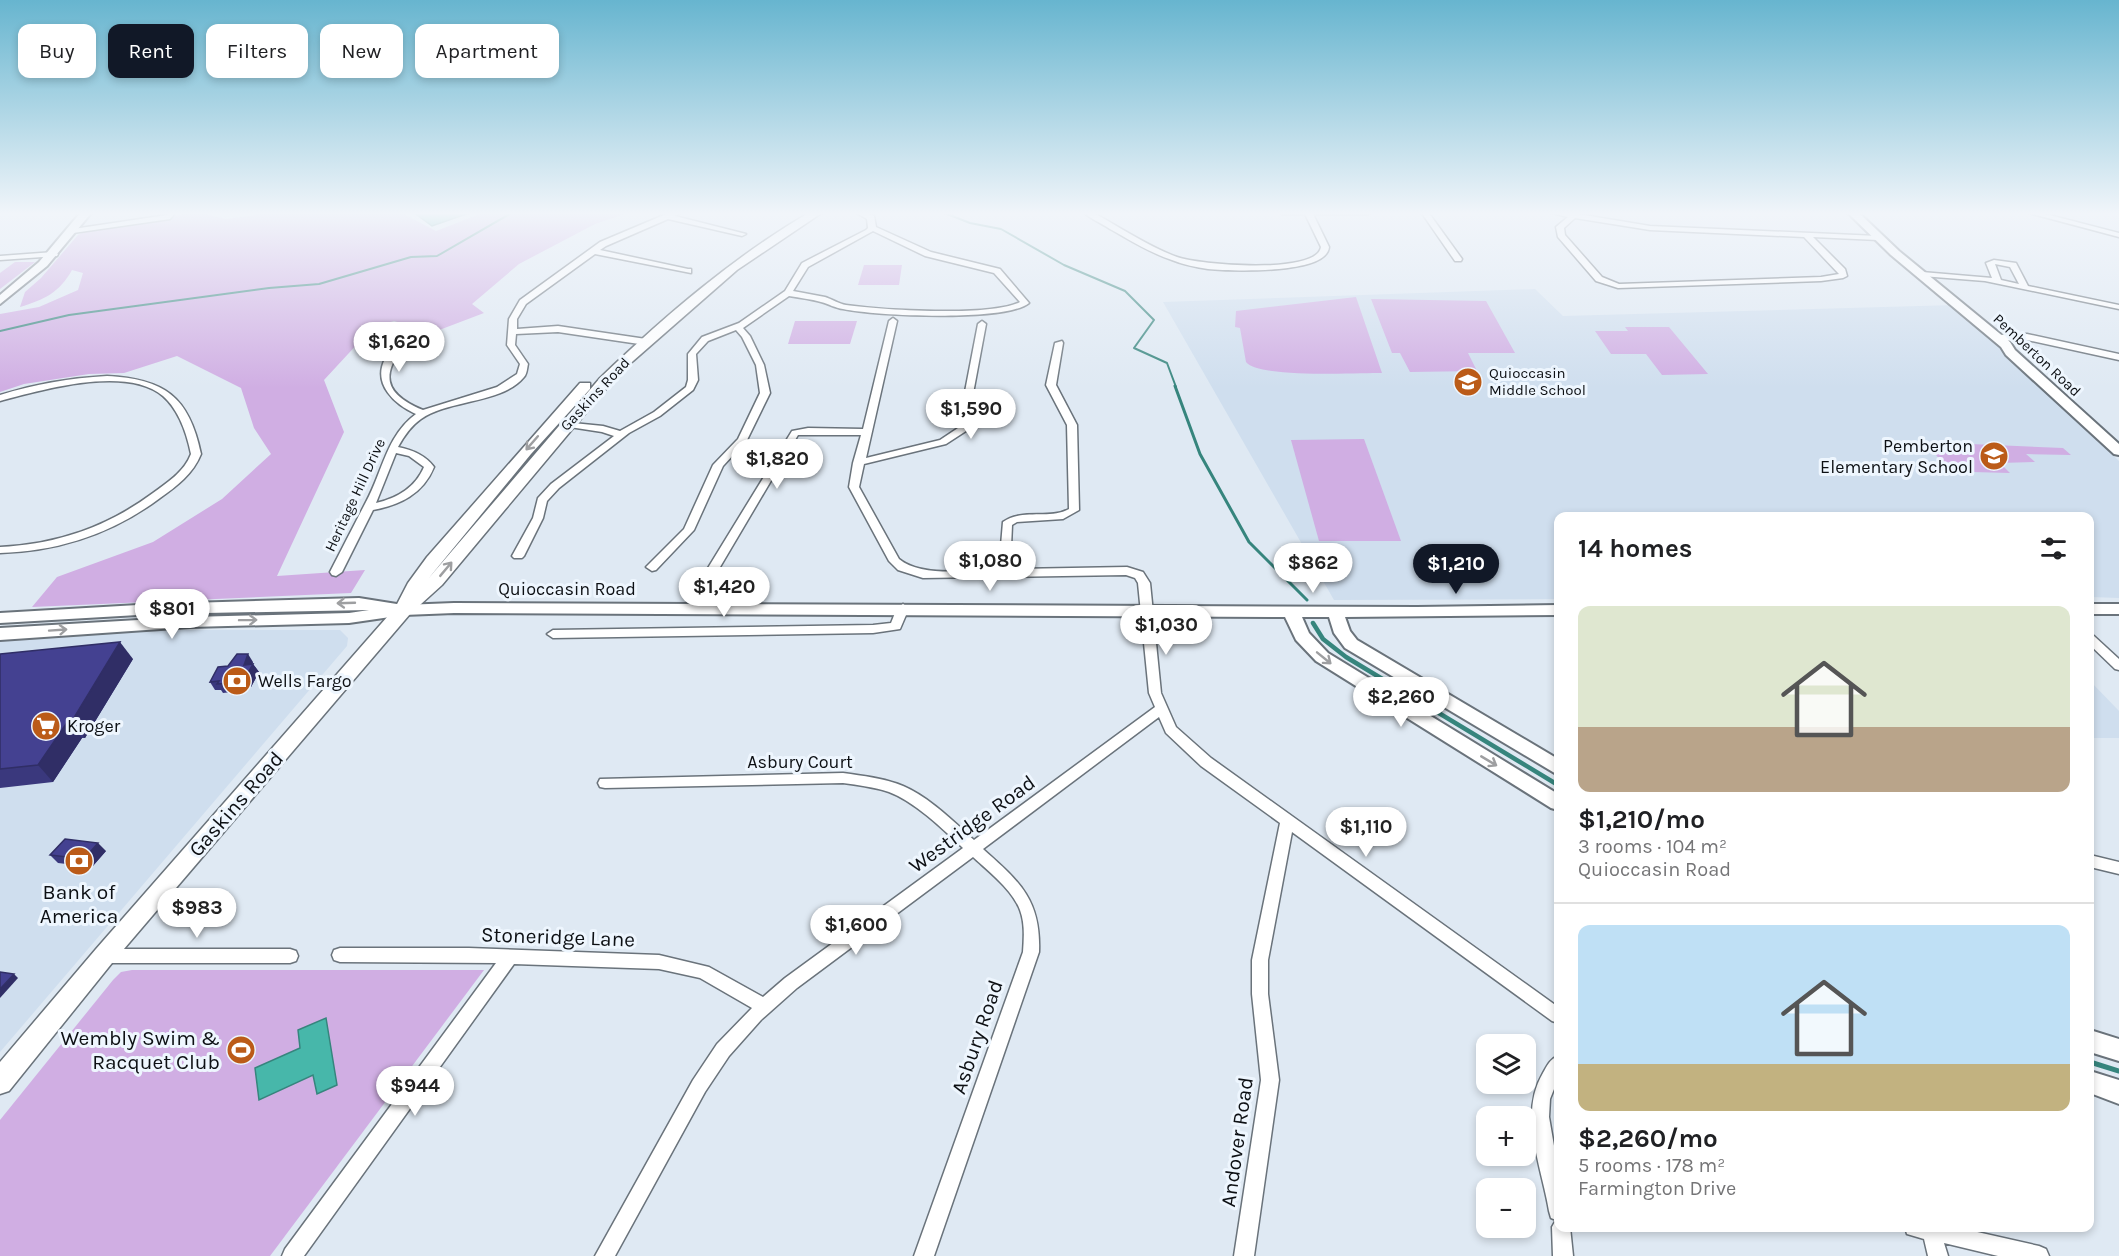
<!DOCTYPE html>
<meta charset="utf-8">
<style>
body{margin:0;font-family:Karla,sans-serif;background:#f2f2f2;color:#202124;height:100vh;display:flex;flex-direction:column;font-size:22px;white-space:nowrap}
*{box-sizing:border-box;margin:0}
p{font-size:20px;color:#757577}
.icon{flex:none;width:33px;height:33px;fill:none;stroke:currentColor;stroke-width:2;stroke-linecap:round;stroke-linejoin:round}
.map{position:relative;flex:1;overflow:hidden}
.sheet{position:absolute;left:1554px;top:512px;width:540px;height:720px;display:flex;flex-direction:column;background:#fff;border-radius:12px;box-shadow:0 3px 9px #0003}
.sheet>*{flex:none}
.top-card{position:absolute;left:18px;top:24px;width:570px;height:54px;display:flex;gap:12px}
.controls{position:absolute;left:1476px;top:1034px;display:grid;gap:12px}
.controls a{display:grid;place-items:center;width:60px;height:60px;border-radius:12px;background:#fff;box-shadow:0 3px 9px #0003;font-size:30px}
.price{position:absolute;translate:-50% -51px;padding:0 14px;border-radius:21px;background:#fff;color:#222;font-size:20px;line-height:39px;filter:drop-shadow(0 2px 3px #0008)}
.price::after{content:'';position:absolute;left:50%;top:36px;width:18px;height:14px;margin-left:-9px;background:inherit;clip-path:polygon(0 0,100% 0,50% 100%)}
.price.selected{background:#111827;color:#fff}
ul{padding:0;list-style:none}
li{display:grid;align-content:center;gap:12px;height:318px;padding:0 24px}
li+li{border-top:2px solid #e0e0e0}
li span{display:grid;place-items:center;height:186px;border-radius:12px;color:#555}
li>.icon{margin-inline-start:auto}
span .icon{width:108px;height:108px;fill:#fffc;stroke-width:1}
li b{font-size:26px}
h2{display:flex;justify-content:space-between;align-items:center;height:72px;padding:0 24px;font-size:26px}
.tag{padding:0 21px;border-radius:12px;background:#fff;box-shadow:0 3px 9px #0003;font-size:21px;line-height:54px}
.tag.selected{background:#111827;color:#fff}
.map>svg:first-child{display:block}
.built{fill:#cfdeee}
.green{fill:#d0aee3}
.water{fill:#47b7aa;stroke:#36857d;stroke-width:1.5}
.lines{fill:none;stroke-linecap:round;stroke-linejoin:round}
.stream-far3{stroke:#36857d;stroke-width:2}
.stream-far2{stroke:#36857d;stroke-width:3}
.stream-far1{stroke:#36857d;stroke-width:4.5}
.stream{stroke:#36857d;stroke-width:5}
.street-casing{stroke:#6a737b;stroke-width:3}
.secondary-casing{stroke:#6a737b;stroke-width:4}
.primary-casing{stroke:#6a737b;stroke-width:3}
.street{fill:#fff;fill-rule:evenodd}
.secondary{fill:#fff;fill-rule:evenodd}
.primary{fill:#fff;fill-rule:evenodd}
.wall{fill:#3a387d}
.shaded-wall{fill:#302e66}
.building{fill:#444191;stroke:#302e66;stroke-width:1.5}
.oneway{stroke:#9e9fa1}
.labels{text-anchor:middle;stroke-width:6;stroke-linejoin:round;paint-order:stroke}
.far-street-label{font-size:15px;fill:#0d1014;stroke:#eef6fe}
.far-poi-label{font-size:15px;fill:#0d1014;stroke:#eef6fe;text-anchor:start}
.poi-label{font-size:18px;fill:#0d1014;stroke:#eef6fe;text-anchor:start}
.street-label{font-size:18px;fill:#0d1014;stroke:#eef6fe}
.near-street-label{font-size:21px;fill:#0d1014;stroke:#eef6fe}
.near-poi-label{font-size:21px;fill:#0d1014;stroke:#eef6fe}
</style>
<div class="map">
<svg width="2119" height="1256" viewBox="0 0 2119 1256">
<rect width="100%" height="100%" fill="#dfe9f3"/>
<g class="built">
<path d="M1535,289l28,27 392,-11 164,156v137l-29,-1v-81h-532v83l-224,1 -171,-298z"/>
<path d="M159,630h181l8,8 -1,8 -347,406v-414z"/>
<path d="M2090,681l29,30v27h-29z"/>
</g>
<g class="green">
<path d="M197,212l29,7 52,-7h122l36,19 49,-19h146l-36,12 -76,40 -47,40 12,9 -50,19 -40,-11 -21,6 -49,53 20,52 -67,144 88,-6 -14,23 -319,14 25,-30 96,-35 69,-43 49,-45 -17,-26 -13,-40 -64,-32 -53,17 -35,1 -65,10 -24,8v-78l39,-7 39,-17 5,-17 -11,-3c-12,22 -28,30 -52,37l5,-15 16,-14 37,-43 8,-4z"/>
<path d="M15,262h20l-35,27v-16z"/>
<path d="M864,265h38l-3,20h-41z"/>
<path d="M1356,297l26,76c-25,0 -125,5 -136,-11l-6,-34 -5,-1 1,-16z"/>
<path d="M1371,299l115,2 29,52h-47l9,18 -67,1 -10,-19h-8z"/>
<path d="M795,321h62l-7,23h-62z"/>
<path d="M1625,327h44l39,47 -46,1 -16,-21h-35l-16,-23h33z"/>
<path d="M1364,439l37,102h-82l-28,-101z"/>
<path d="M1925,442l138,6 8,7 -45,-1 9,8 -35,1 10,10 -38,-1 -9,-9 -21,-1z"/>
<path d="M132,970h352l-214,286h-270v-136l113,-140 8,-8z"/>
</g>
<g class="water">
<path d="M413,212h59l-40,14z"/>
<path d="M326,1018l11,67 -20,9 -4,-19 -54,25 -4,-32 45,-20 -2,-18z"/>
</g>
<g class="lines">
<g class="stream-far3">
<path d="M942,212l28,11 31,6 63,36 61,26 29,29 -20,28 33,15 9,24"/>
<path d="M0,331l69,-16 200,-27 50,-4 92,-27 26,-1 76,-44"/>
</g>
<path class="stream-far2" d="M1175,386l25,68 49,88 58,58"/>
<path class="stream-far1" d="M1313,623l10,16 23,18 212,128"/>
<path class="stream" d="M2090,1062l29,9"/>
<g class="street-casing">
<g id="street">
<path d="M169,212h7l-6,7 -97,14 -4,-2 4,-2 94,-14z"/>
<path d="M671,212h10l-6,4 71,18 -4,2 -74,-17 -62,27 -6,4 88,19h3v4l-96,-19 -69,50 -9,15v10l41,-3 88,13 4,3 -4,3 -88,-13 -42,2 -1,11 13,19c-1,4 -1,10 -4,13 -22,27 -74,22 -103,42 -10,7 -17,17 -23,28 15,3 27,8 36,20 -11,27 -34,38 -61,43l-31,62 -6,4 -4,-1 -2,-3c12,-23 25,-49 36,-70 17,-31 20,-66 50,-88 -21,-9 -44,-30 -31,-55 5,-11 15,-21 22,-31l7,2c-24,34 -44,58 9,80l74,-23 20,-13 3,-10 -13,-19 2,-26 11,-19 80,-58zM396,453l13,3 15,11c-9,21 -27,31 -48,36z"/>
<path d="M855,212h9l10,4 2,11 55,25 69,17 29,34c-23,19 -154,13 -186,6 -8,-1 -14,-5 -22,-7 -10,-3 -21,-4 -32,-6l-46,32 7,8 14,29 6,28 -23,47 -24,26 -29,64 -38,40 -4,1 -6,-4 38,-38 29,-64 25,-26 22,-46 -4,-28 -14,-28 -6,-7 -28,11 -12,13 2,26 -5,10 -33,26 -31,17 -70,55 -12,13 -4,17 -19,38 -2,2h-8l-2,-2 21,-38 5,-20 13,-14 63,-48 -12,-4 -39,-6v-4l40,4 17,5 34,-19 32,-25 2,-7v-26l14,-17 37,-14 46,-32 17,-28 64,-33 2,-2 -1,-9zM873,231l52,25 69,17 26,29c-30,15 -138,8 -174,3 -7,-1 -14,-6 -21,-8 -11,-2 -21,-4 -32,-6l15,-24z"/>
<path d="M1083,212h9c28,15 55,34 85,45 22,8 140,18 144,-10l-16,-33h-23l-3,-2h92l-3,2h-55l16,33c-2,28 -99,24 -121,22 -12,-2 -24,-4 -36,-9 -22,-7 -42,-20 -62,-31 -9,-6 -19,-10 -27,-17z"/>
<path d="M1421,212h7l34,47 -1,2h-6z"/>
<path d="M1548,212h18l84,14 228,10 4,2 -4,2 -65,-3 32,32 2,7 -4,2 -22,3 -203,7 -22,-7 -38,-44 -2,-10 12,-10zM1575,218l75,12 154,7 35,37 -18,3 -202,7 -17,-7 -37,-42 -1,-7z"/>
<path d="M2025,212h13l81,21v4z"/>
<path d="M54,252l4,2 -1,2 -57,4v-4z"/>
<path d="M1994,260l22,3 12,23 91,19v4l-134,-28 -63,-5 -4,-2 4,-2 70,6 -6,-15zM1995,264l15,3 9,17 -18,-4z"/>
<path d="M893,318l4,3 -31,137 74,-18 18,-12 20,-104 4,-3 4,3 -20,107 -20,13 -82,20 -5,23 40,72c23,19 71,11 100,10l4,-47c19,-14 46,-2 66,-13l-2,-84 -21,-40 9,-42 7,-2 1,2 -7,42 21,40 2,85 -16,9 -46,3 -5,3 -2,44 117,-2 16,5 7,11 11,110 15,34 35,31 347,249v16l-6,-2 -260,-189 -24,128v34l11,86 -25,176h-20l27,-176 -9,-86v-34l28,-137 -79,-57 -35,-33 -7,-16 -176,132c37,33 58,51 56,103l-105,304h-20l109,-304c1,-14 2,-29 -3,-42 -8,-21 -32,-39 -47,-53l-176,131 -36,32 -32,36 -24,36 -90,164h-20l98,-176 24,-36 35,-36 -52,-30 -41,-9 -145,-5 -210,292h-22l3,-7 211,-286 -156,-1 -6,-2 -2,-5 2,-5 6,-2h129l190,7 50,12 54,30 22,-19 178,-130c-20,-19 -49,-47 -74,-56 -15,-5 -31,-7 -46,-9l-238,5 -5,-1 -2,-4 2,-4 243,-6c20,3 41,5 60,13 26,11 50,35 71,54l181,-133 -6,-14 -11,-110 -3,-5 -9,-3 -203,3 -25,-8 -9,-9 -40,-74 4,-24 8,-28h-63l-88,149h-8l-2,-3 92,-150 16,-3 55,1 26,-108z"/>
<path d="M2027,334l92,20v6l-92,-20 -30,1 -4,-3 4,-3z"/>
<path d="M107,376c57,3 82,20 94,78 -8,20 -24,32 -41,44 -48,36 -100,53 -160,55v-6c58,-3 107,-20 153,-54 15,-11 31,-21 38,-39 -4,-20 -12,-44 -28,-58 -37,-31 -121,-6 -163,5v-6c35,-11 70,-17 107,-19z"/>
<path d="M903,604l6,4 -9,21 -27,4 -320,5 -6,-4 6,-4 320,-5 18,-2 6,-15z"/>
<path d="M2090,635l4,1 25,23v11l-4,-1 -25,-24z"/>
<path d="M2090,855l29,7v12l-29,-7z"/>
<path d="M104,949h186l6,2 2,5 -2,5 -6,2h-186l-6,-2 -2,-5 2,-5z"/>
<path d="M1558,1056v23l-8,20 -1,18 9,52v58h12l3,29h-20l-1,-29 4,-7 -5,-2 -2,-7c-7,-44 -31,-96 -6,-138 4,-7 7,-14 15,-17z"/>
<path d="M1905,1227h50l84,19 7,3 3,7h-51l-54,-13 4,13h-20l-4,-17 -17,-5z"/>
</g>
</g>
<g class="secondary-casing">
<g id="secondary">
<path d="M81,212h11l-45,54 -47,38v-9l39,-33z"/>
<path d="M1847,212h11l41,39 111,91 5,8 104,94v11l-5,-1 -108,-99 -5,-8 -110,-92z"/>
<path d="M359,598l44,7 51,-2 963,4 141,-2v10l-213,2 5,14 7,9 201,119v16l-213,-127 -11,-15 -5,-16h-27l7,16 19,20 230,141v16l-7,-2 -235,-147 -20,-21 -11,-23 -831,-4 -50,2 -55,8 -159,4 -190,13v-12l190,-11 159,-4 20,-3 -214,4 -155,9v-10l155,-9z"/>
<rect x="2090" y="604" width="29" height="10"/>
<path d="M2090,1030l29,9v22l-29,-9z"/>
<path d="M2090,1071l29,9v24l-29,-11z"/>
</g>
</g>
<g class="primary-casing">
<path id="primary" d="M810,212h13l-86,58 -104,91 -23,23 -168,201 -32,29 -298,349 -103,128 -9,3v-32l96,-113 299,-341 13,-25 19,-26 153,-174h10v6l-59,65 -103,125 172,-201c65,-62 132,-120 210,-166z"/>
</g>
<use href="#street" class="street"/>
<use href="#secondary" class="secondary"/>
<use href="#primary" class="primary"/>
</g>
<g class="wall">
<path d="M0,654l133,5 -48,79h-3l-29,44 -53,6z"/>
<path d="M253,662l-1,2h1l6,8 -8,15 -10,1 -1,3 -17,2 -2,-3h-6l-5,-8 18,-16z"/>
<path d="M106,851l-14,16 -34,-4 -8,-8z"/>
</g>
<g class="shaded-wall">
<path d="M120,642l13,17 -48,79 -13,-17z"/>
<path d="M248,654l5,8 -2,7 2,-5 6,8 -8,15 -6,-9 -1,-13z"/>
<path d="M236,679l5,9 -1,3 -6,-8z"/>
<path d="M68,721l14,17 -29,44 -15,-17z"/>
<path d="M98,843l8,8 -14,16 -8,-8z"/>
<path d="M14,974l4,4 -18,20v-9z"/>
</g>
<g class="building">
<path d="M120,642l-48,79h-4l-30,44 -38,4v-115z"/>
<path d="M237,654h11l-4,11 9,-1 -8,14 -9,1 -2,4 -17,1 2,-3 -9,1 8,-15 10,-1z"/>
<path d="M65,839l33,4 -14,16 -34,-4z"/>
<path d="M0,972l14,2 -14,15z"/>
</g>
<defs><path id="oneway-shaft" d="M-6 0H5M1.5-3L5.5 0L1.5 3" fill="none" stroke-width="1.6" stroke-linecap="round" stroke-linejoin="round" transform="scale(1.5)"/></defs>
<g class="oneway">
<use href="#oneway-shaft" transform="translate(532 443) rotate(131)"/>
<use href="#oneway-shaft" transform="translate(446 569) rotate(-50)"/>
<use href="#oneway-shaft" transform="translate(346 603) rotate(178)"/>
<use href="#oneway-shaft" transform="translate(248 620) rotate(-1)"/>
<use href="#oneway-shaft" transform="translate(58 630) rotate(-4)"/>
<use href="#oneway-shaft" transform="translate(1324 658) rotate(39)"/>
<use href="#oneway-shaft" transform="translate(1489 761) rotate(31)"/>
</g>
<linearGradient id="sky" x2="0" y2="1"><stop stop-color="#67b5cf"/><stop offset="0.55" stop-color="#f1f5fa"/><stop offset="1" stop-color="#f1f5fa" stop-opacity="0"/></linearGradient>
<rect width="2119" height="388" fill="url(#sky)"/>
<defs>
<g id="school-disc" transform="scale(1.5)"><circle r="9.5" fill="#bb5b18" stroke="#eef6fe"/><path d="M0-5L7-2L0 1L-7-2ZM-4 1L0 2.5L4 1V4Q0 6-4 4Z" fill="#fff"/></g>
<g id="bank-disc" transform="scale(1.5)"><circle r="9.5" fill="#bb5b18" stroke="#eef6fe"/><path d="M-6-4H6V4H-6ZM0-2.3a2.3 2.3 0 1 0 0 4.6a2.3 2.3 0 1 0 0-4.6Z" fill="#fff"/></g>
<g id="supermarket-disc" transform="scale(1.5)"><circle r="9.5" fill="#bb5b18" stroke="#eef6fe"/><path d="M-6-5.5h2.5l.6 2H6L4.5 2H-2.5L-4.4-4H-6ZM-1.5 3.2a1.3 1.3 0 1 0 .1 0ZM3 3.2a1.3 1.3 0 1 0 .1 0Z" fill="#fff"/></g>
<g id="stadium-disc" transform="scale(1.5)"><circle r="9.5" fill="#bb5b18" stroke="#eef6fe"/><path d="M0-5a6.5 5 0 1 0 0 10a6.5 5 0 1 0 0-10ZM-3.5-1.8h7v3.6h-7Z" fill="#fff"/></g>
</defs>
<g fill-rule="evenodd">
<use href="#school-disc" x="1468" y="382"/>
<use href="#school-disc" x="1994" y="456"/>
<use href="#bank-disc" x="237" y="681"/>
<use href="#supermarket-disc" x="46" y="726"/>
<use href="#bank-disc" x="79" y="861"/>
<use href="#stadium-disc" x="241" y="1050"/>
</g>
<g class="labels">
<g class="far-street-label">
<text transform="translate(2037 355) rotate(43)" y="5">Pemberton Road</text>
<text transform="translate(595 394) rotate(-47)" y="5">Gaskins Road</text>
<text transform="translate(355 495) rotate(-65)" y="5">Heritage Hill Drive</text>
</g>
<g class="far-poi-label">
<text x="1489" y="378">Quioccasin<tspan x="1489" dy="17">Middle School</tspan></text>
</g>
<g class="poi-label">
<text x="1973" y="452" text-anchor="end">Pemberton<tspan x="1973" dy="21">Elementary School</tspan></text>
<text x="258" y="687">Wells Fargo</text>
<text x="67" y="732">Kroger</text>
</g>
<g class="street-label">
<text x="567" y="595">Quioccasin Road</text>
<text x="800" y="768">Asbury Court</text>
</g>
<g class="near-street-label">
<text transform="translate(236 804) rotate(-49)" y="7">Gaskins Road</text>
<text transform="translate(972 824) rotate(-36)" y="7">Westridge Road</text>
<text transform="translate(558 937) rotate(2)" y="7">Stoneridge Lane</text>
<text transform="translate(977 1037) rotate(-71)" y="7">Asbury Road</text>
<text transform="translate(1237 1142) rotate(-82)" y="7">Andover Road</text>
</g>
<g class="near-poi-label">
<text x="79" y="899">Bank of<tspan x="79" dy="24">America</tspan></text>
<text x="220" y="1045" text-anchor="end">Wembly Swim &amp;<tspan x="220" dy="24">Racquet Club</tspan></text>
</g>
</g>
</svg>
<div class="controls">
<a><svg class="icon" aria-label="layers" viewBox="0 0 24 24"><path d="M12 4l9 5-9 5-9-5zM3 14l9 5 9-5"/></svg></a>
<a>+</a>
<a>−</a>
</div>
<b class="price" style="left:399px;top:373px">$1,620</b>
<b class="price" style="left:971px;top:440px">$1,590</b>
<b class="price" style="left:777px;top:490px">$1,820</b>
<b class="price" style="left:990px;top:592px">$1,080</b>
<b class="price" style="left:1313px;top:594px">$862</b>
<b class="price selected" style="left:1456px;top:595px">$1,210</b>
<b class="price" style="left:724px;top:618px">$1,420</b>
<b class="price" style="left:172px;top:640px">$801</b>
<b class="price" style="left:1166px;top:656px">$1,030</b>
<b class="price" style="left:1401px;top:728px">$2,260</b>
<b class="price" style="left:1366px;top:858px">$1,110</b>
<b class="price" style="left:197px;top:939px">$983</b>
<b class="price" style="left:856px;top:956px">$1,600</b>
<b class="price" style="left:415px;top:1117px">$944</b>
<div class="top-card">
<a class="tag">Buy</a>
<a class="tag selected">Rent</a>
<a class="tag">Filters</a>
<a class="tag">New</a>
<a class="tag">Apartment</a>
</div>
<section class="sheet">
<h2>14 homes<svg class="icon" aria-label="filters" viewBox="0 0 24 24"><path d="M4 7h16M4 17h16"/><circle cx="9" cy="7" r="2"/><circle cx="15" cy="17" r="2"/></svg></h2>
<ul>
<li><span style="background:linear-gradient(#dfe7d0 65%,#b9a48a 0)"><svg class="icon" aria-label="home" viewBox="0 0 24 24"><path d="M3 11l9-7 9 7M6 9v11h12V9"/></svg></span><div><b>$1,210/mo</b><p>3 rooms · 104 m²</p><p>Quioccasin Road</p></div></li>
<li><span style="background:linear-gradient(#bfe0f5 75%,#c2b280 0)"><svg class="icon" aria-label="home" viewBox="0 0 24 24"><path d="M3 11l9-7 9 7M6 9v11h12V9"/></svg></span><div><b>$2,260/mo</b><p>5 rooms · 178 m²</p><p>Farmington Drive</p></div></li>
</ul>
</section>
</div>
